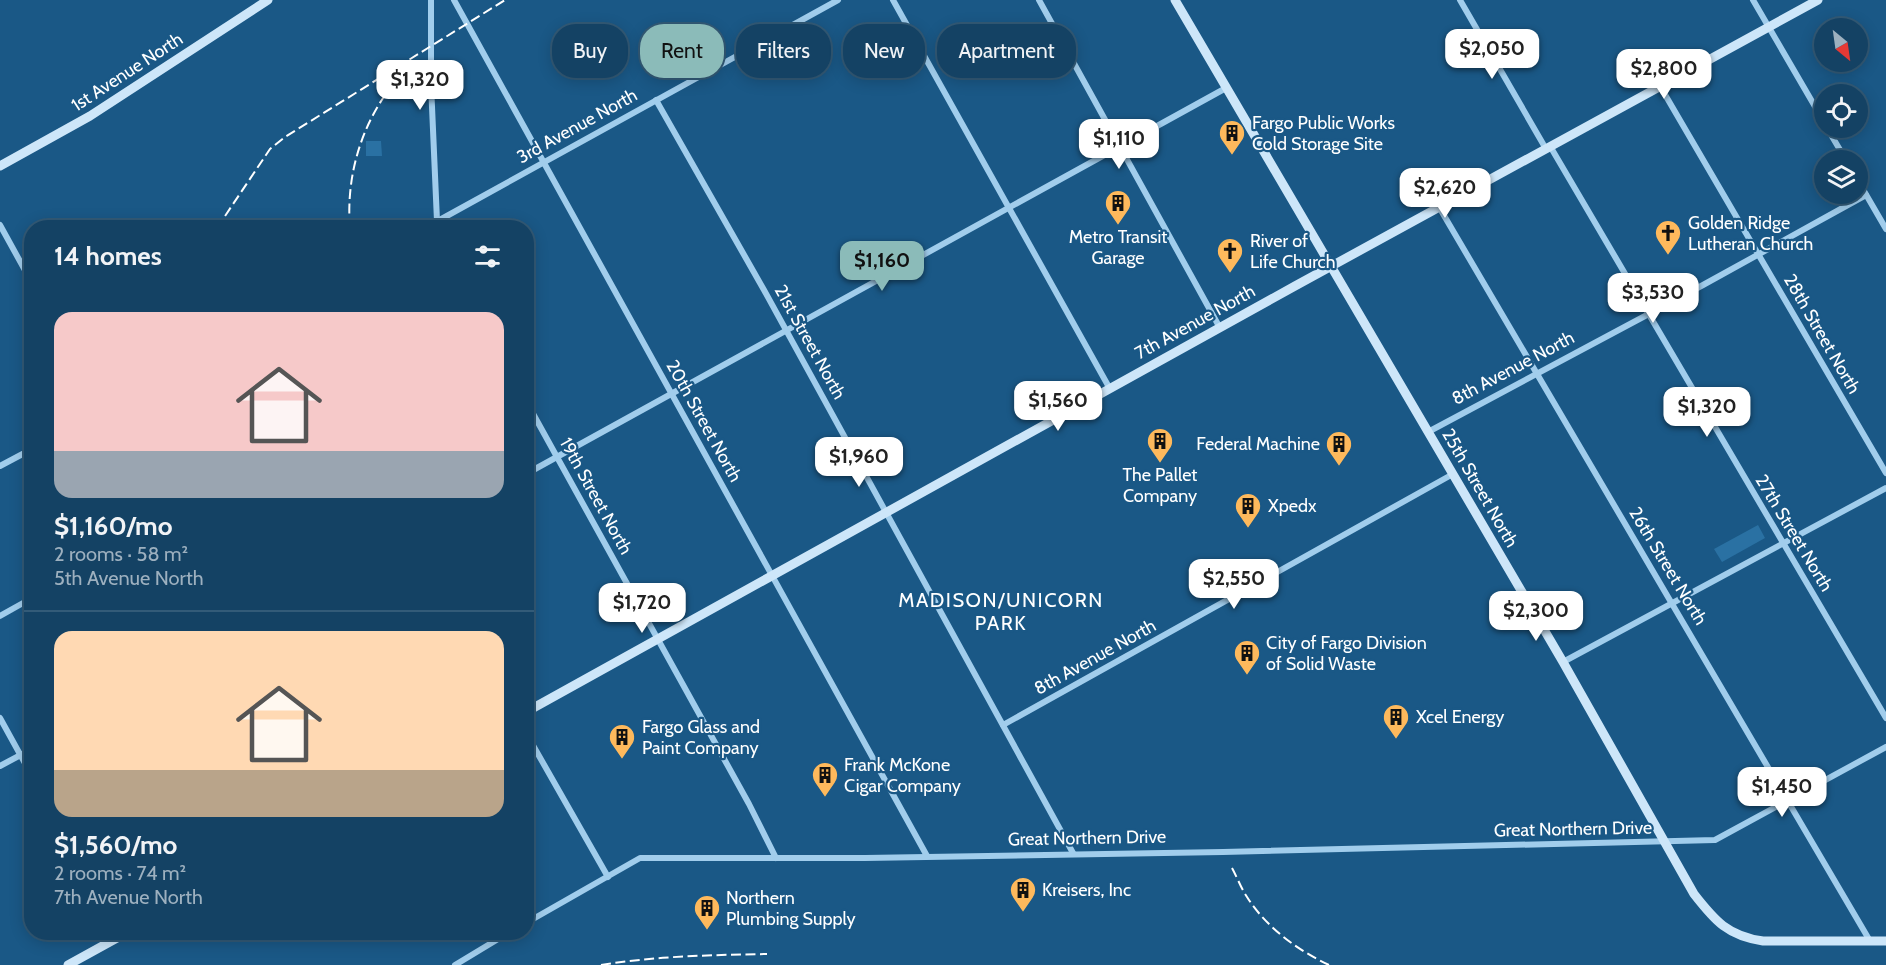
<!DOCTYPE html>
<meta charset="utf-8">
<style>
body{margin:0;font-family:Cabin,sans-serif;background:#214d6d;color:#f1f3f6;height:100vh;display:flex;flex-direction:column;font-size:22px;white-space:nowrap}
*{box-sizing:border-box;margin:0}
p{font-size:20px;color:#9db0bf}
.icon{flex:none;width:33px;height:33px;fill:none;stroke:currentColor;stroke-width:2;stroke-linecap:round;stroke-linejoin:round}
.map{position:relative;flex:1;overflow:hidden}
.side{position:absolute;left:24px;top:220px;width:510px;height:720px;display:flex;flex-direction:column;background:#144264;border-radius:24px;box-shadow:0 3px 15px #0003,0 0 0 2px #335b78}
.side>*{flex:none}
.hud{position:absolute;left:552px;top:24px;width:570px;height:54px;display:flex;gap:12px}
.needle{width:39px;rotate:151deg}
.tools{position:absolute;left:1814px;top:18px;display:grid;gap:12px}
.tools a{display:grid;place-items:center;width:54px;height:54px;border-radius:50%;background:#144264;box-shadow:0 3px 15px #0003,0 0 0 2px #335b78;font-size:30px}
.price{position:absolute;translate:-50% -51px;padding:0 14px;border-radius:12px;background:#fff;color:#222;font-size:20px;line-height:39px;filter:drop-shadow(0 2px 3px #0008)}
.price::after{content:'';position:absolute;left:50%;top:36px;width:18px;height:14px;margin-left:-9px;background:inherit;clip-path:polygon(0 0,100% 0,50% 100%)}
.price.current{background:#8bbbb9;color:#111}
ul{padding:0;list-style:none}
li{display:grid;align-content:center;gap:12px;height:318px;padding:0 30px}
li+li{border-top:2px solid #335b78}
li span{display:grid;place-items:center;height:186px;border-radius:18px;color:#555}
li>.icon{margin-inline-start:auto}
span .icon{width:108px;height:108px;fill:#fffc;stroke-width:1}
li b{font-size:26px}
h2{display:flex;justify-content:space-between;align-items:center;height:72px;padding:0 30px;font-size:26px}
.tag{padding:0 21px;border-radius:24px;background:#144264;box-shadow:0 3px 15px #0003,0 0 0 2px #335b78;font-size:21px;line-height:54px}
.tag.current{background:#8bbbb9;color:#111}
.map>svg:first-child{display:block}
.green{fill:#2a71a3}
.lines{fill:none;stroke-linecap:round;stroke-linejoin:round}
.street{stroke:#a1cdec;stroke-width:6}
.secondary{stroke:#cde6f9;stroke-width:9}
.rail{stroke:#fff;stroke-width:2;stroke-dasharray:10 4.5;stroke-linecap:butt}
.labels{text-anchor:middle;stroke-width:4.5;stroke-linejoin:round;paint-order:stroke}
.street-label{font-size:18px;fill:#fff;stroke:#1a5886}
.poi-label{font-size:18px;fill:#fff;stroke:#1a5886;text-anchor:start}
.neighbourhood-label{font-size:20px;letter-spacing:1.5px;fill:#fff;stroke:#1a5886}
</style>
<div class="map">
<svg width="1886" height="965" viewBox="0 0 1886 965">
<rect width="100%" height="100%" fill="#1a5886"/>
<g class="green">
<path d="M366,141h15l1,15h-16z"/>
<path d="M1758,525l7,13 -43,24 -8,-13z"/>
</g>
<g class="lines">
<g class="street">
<path d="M431,0v84l6,137"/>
<path d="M454,0l473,856"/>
<path d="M893,0l217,389"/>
<path d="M1039,0l181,328"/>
<path d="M1460,0l86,149"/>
<path d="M1753,0l71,122"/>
<path d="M1660,86l226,387"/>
<path d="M656,100l108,190 309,563"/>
<path d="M1827,128l19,32"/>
<path d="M1550,146l336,572"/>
<path d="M1857,179l29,50"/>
<path d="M1439,207l431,734"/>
<path d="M0,225l32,58"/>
<path d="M425,228l413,-228"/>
<path d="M526,401l223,403 27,54"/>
<path d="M1428,432l275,-147 163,-90"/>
<path d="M0,466l32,-17"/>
<path d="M526,474l700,-386"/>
<path d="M0,616l32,-18"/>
<path d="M1563,662l323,-174"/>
<path d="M0,718l32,58"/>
<path d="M1003,725l450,-251"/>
<path d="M526,733l82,144"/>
<path d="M0,766l32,-17"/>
<path d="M526,923l114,-65h225l358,-6 492,-12 171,-93"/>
<path d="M455,965l53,-32"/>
</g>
<g class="secondary">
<path d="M1175,0l388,662 131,232c21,27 34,42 69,47h123"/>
<path d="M0,166l90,-50 178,-116"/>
<path d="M526,712l769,-426 523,-286"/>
<path d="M68,965l58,-32"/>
</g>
<g class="rail">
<path d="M217,228l53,-79 15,-12 220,-137"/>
<path d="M350,228c-5,-60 17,-122 61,-163"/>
<path d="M1232,868c5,9 9,20 15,29 19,30 50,53 82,68"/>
<path d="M601,965c55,-9 110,-10 166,-11"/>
</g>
</g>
<defs>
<g id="building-pin" transform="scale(1.35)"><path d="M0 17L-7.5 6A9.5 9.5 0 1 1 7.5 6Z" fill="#feb95c" stroke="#1a5886"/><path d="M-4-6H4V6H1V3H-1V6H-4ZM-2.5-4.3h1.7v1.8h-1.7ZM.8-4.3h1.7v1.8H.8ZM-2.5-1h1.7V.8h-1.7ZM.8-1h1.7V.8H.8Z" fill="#111"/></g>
<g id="church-pin" transform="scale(1.35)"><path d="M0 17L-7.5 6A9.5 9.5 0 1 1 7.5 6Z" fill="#feb95c" stroke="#1a5886"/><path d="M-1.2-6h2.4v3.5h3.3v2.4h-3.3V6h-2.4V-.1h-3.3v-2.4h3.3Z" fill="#111"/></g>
</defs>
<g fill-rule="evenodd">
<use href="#building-pin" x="1232" y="133"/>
<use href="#building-pin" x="1118" y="203"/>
<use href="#church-pin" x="1668" y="233"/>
<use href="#church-pin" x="1230" y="251"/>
<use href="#building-pin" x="1160" y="441"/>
<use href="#building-pin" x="1339" y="444"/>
<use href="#building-pin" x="1248" y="506"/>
<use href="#building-pin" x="1247" y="653"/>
<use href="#building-pin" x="1396" y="717"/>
<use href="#building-pin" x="622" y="737"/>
<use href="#building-pin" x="825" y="775"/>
<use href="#building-pin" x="1023" y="890"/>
<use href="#building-pin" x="707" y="908"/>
</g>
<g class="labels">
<g class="street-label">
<text transform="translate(127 72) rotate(-33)" y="6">1st Avenue North</text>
<text transform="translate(577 126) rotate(-29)" y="6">3rd Avenue North</text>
<text transform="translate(1195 322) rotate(-29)" y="6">7th Avenue North</text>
<text transform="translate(1822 334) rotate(60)" y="6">28th Street North</text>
<text transform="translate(810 342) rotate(61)" y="6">21st Street North</text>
<text transform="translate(1513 368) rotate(-28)" y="6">8th Avenue North</text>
<text transform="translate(704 421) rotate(61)" y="6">20th Street North</text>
<text transform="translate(1480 488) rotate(60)" y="6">25th Street North</text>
<text transform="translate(596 496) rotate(61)" y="6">19th Street North</text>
<text transform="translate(1794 533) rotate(59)" y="6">27th Street North</text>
<text transform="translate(1668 566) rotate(59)" y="6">26th Street North</text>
<text transform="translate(1095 657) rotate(-29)" y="6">8th Avenue North</text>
<text transform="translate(1573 829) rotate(-1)" y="6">Great Northern Drive</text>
<text transform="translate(1087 838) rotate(-1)" y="6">Great Northern Drive</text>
</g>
<g class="poi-label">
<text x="1252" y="129">Fargo Public Works<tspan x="1252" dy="21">Cold Storage Site</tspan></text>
<text x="1688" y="229">Golden Ridge<tspan x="1688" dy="21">Lutheran Church</tspan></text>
<text x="1118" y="243" text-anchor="middle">Metro Transit<tspan x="1118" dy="21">Garage</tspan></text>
<text x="1250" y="247">River of<tspan x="1250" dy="21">Life Church</tspan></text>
<text x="1320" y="450" text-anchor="end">Federal Machine</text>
<text x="1160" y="481" text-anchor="middle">The Pallet<tspan x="1160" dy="21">Company</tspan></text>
<text x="1268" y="512">Xpedx</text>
<text x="1266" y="649">City of Fargo Division<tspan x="1266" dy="21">of Solid Waste</tspan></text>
<text x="1416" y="723">Xcel Energy</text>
<text x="642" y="733">Fargo Glass and<tspan x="642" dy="21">Paint Company</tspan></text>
<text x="844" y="771">Frank McKone<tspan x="844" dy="21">Cigar Company</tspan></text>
<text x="1042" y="896">Kreisers, Inc</text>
<text x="726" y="904">Northern<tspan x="726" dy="21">Plumbing Supply</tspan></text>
</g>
<g class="neighbourhood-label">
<text x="1001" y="607">MADISON/UNICORN<tspan x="1001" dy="23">PARK</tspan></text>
</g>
</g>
</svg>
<div class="tools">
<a><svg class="needle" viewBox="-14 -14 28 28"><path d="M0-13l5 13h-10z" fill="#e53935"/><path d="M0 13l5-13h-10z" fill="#9db0bf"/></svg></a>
<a><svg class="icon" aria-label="locate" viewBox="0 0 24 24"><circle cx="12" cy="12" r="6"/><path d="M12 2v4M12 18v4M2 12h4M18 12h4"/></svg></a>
<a><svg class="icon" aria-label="layers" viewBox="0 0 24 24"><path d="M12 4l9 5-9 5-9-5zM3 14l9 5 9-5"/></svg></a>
</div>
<b class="price" style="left:1492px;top:80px">$2,050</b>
<b class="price" style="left:1664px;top:100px">$2,800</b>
<b class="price" style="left:420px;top:111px">$1,320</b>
<b class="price" style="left:1119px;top:170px">$1,110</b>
<b class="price" style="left:1445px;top:219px">$2,620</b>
<b class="price current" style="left:882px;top:292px">$1,160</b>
<b class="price" style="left:1653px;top:324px">$3,530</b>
<b class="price" style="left:1058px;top:432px">$1,560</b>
<b class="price" style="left:1707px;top:438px">$1,320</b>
<b class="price" style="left:859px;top:488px">$1,960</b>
<b class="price" style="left:1234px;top:610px">$2,550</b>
<b class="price" style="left:642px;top:634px">$1,720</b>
<b class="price" style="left:1536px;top:642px">$2,300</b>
<b class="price" style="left:1782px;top:818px">$1,450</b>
<div class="hud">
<a class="tag">Buy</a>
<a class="tag current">Rent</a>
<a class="tag">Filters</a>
<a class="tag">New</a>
<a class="tag">Apartment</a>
</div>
<section class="side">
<h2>14 homes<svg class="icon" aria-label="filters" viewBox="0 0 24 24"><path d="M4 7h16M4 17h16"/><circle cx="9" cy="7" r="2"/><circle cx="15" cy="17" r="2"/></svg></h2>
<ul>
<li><span style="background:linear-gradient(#f6c9c9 75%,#9aa5b1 0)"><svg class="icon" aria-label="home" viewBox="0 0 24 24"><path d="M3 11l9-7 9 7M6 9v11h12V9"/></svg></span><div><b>$1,160/mo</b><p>2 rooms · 58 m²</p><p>5th Avenue North</p></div></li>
<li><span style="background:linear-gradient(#ffd9b3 75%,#b9a48a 0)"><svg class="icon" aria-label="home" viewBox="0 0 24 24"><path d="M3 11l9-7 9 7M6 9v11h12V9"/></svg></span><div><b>$1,560/mo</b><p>2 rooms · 74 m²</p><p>7th Avenue North</p></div></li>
</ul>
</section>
</div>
